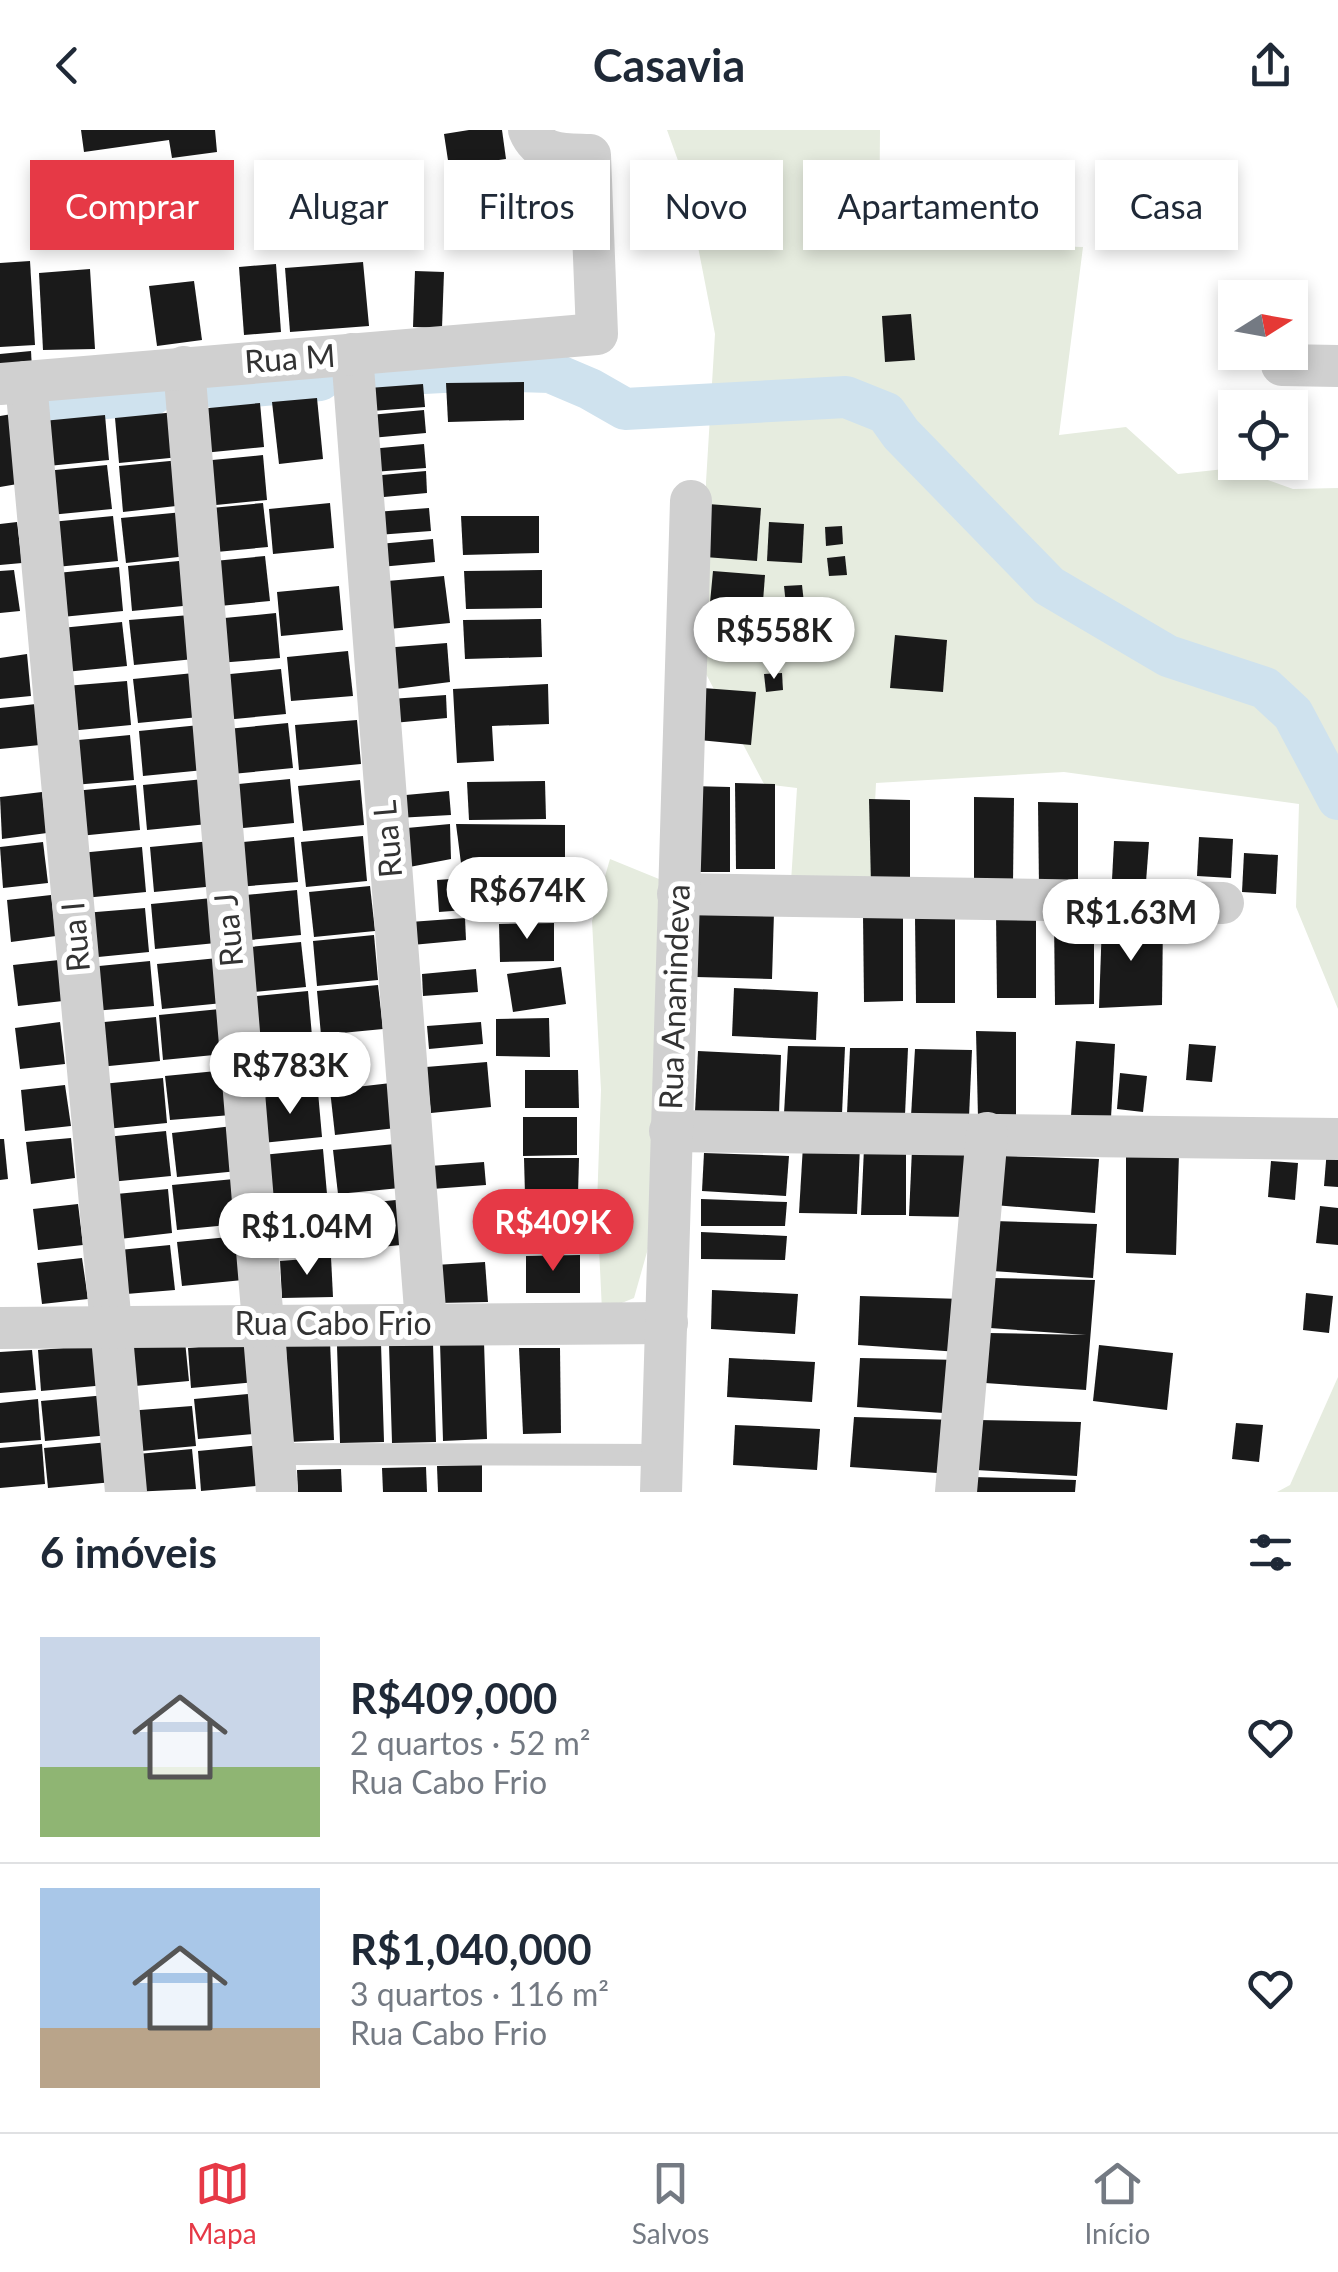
<!DOCTYPE html>
<html lang="pt">
<meta charset="utf-8">
<style>
body{margin:0;font-family:Lato,sans-serif;background:#f2f2f3;color:#1f2937;height:100vh;display:flex;flex-direction:column;font-size:38px;white-space:nowrap}
*{box-sizing:border-box;margin:0}
p{font-size:32px;color:#747a83}
.icon{flex:none;width:55px;height:55px;fill:none;stroke:currentColor;stroke-width:2;stroke-linecap:round;stroke-linejoin:round}
.map{position:relative;height:1362px;overflow:hidden}
.details{display:flex;flex-direction:column;background:#fff;flex:1}
.details>*{flex:none}
.guide{position:absolute;left:30px;top:30px;width:1280px;height:90px;display:flex;gap:20px}
.needle{width:65px;rotate:79deg}
.buttons{position:absolute;left:1218px;top:150px;display:grid;gap:20px}
.buttons a{display:grid;place-items:center;width:90px;height:90px;border-radius:0px;background:#fff;box-shadow:0 5px 15px #0003;font-size:50px}
.price{position:absolute;translate:-50% -85px;padding:0 22px;border-radius:35px;background:#fff;color:#222;font-size:32px;line-height:65px;filter:drop-shadow(0 2px 5px #0008)}
.price::after{content:'';position:absolute;left:50%;top:60px;width:30px;height:22px;margin-left:-15px;background:inherit;clip-path:polygon(0 0,100% 0,50% 100%)}
.price.selected{background:#e63946;color:#fff}
ul{padding:0;list-style:none}
li{display:flex;align-items:center;gap:30px;height:250px;padding:0 40px}
li+li{border-top:2px solid #e0e1e3}
li span{display:grid;place-items:center;flex:none;width:280px;height:200px;border-radius:0px;color:#555}
li>.icon{margin-inline-start:auto}
span .icon{width:120px;height:120px;fill:#fffc;stroke-width:1}
li b{font-size:42px}
h2{display:flex;justify-content:space-between;align-items:center;height:120px;padding:0 40px;font-size:42px}
.pill{padding:0 35px;border-radius:0px;background:#fff;box-shadow:0 5px 15px #0003;font-size:35px;line-height:90px}
.pill.selected{background:#e63946;color:#fff}
header{display:flex;justify-content:space-between;align-items:center;height:130px;padding:0 40px;background:#fff;font-size:45px;font-weight:700}
.dock{display:flex;justify-content:space-around;align-items:center;height:140px;border-top:2px solid #e0e1e3;background:#fff;font-size:28px;color:#747a83}
.dock a{display:grid;justify-items:center;gap:5px}
.dock .selected{color:#e63946}
.map>svg:first-child{display:block}
.green{fill:#e6ecdf}
.lines{fill:none;stroke-linecap:round;stroke-linejoin:round}
.canal{stroke:#cfe2ee;stroke-width:42}
.building{fill:#1a1a1a}
.lane{stroke:#d0d0d0;stroke-width:22}
.street{stroke:#d0d0d0;stroke-width:42}
.labels{text-anchor:middle;stroke-width:10;stroke-linejoin:round;paint-order:stroke}
.street-label{font-size:32px;fill:#333;stroke:#fff}
</style>
<header><svg class="icon" aria-label="back" viewBox="0 0 24 24"><path d="M15 5l-7 7 7 7"/></svg>Casavia<svg class="icon" aria-label="share" viewBox="0 0 24 24"><path d="M12 15V3M7 8l5-5 5 5M5 13v7h14v-7"/></svg></header>
<div class="map">
<svg width="1338" height="1362" viewBox="0 0 1338 1362">
<rect width="100%" height="100%" fill="#fff"/>
<g class="green">
<path d="M667,0h213l-1,111 204,6 -24,188 67,-8 52,47 56,-6 59,21 45,-1v521l-42,-102 3,-103 -235,-32 -188,11 -5,102 -80,-3 6,-94 -33,-4 -58,-110v-192l9,-148 -30,-154z"/>
<path d="M610,729l49,20 -10,366 -15,53 -32,13 -5,-106 4,-115 -9,-169z"/>
<path d="M1338,1247v115h-61l13,-7z"/>
</g>
<g class="lines">
<g class="canal">
<path d="M385,245l96,-5 69,2 40,17 35,20 221,-12 40,16 15,21 148,152 119,70 97,32 28,26 45,85"/>
<path d="M219,259l101,-9"/>
<path d="M58,272l95,-8"/>
</g>
</g>
<g class="building">
<path d="M81,0h134l2,22 -45,6 -3,-18 -85,12z"/>
<path d="M469,0h33l4,29 -57,8 -5,-33z"/>
<path d="M569,44l2,43 -69,3 -2,-42z"/>
<rect x="295" y="66" width="30" height="51"/>
<path d="M30,131l5,84 -35,2v-84z"/>
<path d="M363,132l6,64 -79,6 -5,-64z"/>
<path d="M276,134l5,68 -37,3 -5,-68z"/>
<path d="M90,139l5,80 -52,1 -4,-77z"/>
<path d="M415,141l29,1 -2,56 -29,-1z"/>
<path d="M194,151l8,59 -45,6 -8,-60z"/>
<path d="M911,184l4,46 -30,2 -3,-46z"/>
<path d="M31,221l1,18 -32,3v-18z"/>
<path d="M524,252v38l-76,2 -2,-39z"/>
<path d="M423,254l2,23 -53,4 -3,-23z"/>
<path d="M317,268l6,61 -44,5 -7,-62z"/>
<path d="M260,273l4,44 -61,6 -4,-44z"/>
<path d="M424,280l2,23 -55,5 -1,-23z"/>
<path d="M176,282l4,45 -61,6 -4,-45z"/>
<path d="M18,283l11,69 -29,5v-71z"/>
<path d="M105,285l4,45 -61,6 -5,-45z"/>
<path d="M424,314l2,24 -53,4 -3,-23z"/>
<path d="M263,325l4,45 -61,6 -4,-45z"/>
<path d="M180,330l5,45 -62,7 -4,-46z"/>
<path d="M107,335l5,44 -62,6 -5,-44z"/>
<path d="M426,341l1,22 -54,5 -2,-22z"/>
<path d="M263,373l5,44 -62,6 -5,-44z"/>
<path d="M330,373l4,45 -61,6 -4,-45z"/>
<path d="M708,374l53,4 -4,53 -52,-4z"/>
<path d="M429,378l2,23 -54,4 -2,-23z"/>
<path d="M183,382l4,44 -61,7 -5,-45z"/>
<path d="M113,386l5,45 -62,6 -5,-45z"/>
<path d="M461,386h78v37l-76,2z"/>
<path d="M17,392l5,41 -22,2v-41z"/>
<path d="M769,392l35,2 -2,39 -35,-2z"/>
<path d="M842,396l1,18 -17,2 -1,-19z"/>
<path d="M433,409l2,23 -55,5 -1,-23z"/>
<path d="M265,426l5,45 -61,6 -5,-45z"/>
<path d="M845,426l2,19 -18,1 -2,-18z"/>
<path d="M189,430l4,45 -61,6 -4,-45z"/>
<path d="M119,437l4,44 -61,6 -5,-44z"/>
<path d="M14,440l6,41 -20,2v-42z"/>
<path d="M542,440v38l-76,1 -2,-38z"/>
<path d="M713,441l52,4 -4,53 -53,-4z"/>
<path d="M444,446l6,47 -71,7 -3,-48z"/>
<path d="M802,455l2,18 -18,2 -2,-19z"/>
<path d="M339,456l4,44 -62,6 -4,-44z"/>
<path d="M276,483l4,45 -62,5 -4,-44z"/>
<path d="M190,485l4,44 -60,6 -5,-45z"/>
<path d="M541,489l1,38 -77,2 -2,-39z"/>
<path d="M122,492l5,44 -62,6 -4,-44z"/>
<path d="M895,505l52,5 -4,52 -53,-4z"/>
<path d="M447,513l3,39 -62,8 -5,-42z"/>
<path d="M348,521l5,45 -62,5 -4,-44z"/>
<path d="M27,524l4,42 -31,3v-41z"/>
<path d="M281,539l5,45 -62,6 -4,-45z"/>
<path d="M194,543l5,44 -61,6 -5,-44z"/>
<path d="M782,543l1,17 -17,2 -2,-18z"/>
<path d="M127,551l4,44 -62,6 -4,-45z"/>
<path d="M548,554l1,40 -57,2 2,35 -37,2 -4,-74z"/>
<path d="M703,558l53,4 -5,53 -52,-5z"/>
<path d="M446,565l1,23 -54,5 -2,-24z"/>
<path d="M36,574l4,41 -40,4v-41z"/>
<path d="M357,590l4,44 -62,6 -4,-45z"/>
<path d="M288,593l5,45 -61,6 -5,-45z"/>
<path d="M200,595l4,45 -61,6 -4,-45z"/>
<path d="M130,605l4,45 -61,5 -5,-44z"/>
<path d="M204,649l4,45 -61,6 -4,-45z"/>
<path d="M290,649l4,44 -61,6 -4,-44z"/>
<path d="M360,650l4,45 -61,6 -5,-45z"/>
<path d="M545,651l1,38 -77,1 -2,-38z"/>
<path d="M735,653l40,1v85h-39z"/>
<path d="M136,655l4,45 -61,6 -5,-45z"/>
<path d="M691,656l39,1v85h-39z"/>
<path d="M449,661l2,24 -54,3 -2,-22z"/>
<path d="M42,662l5,41 -45,6 -2,-42z"/>
<path d="M974,667l40,1 -1,85h-39z"/>
<path d="M869,669l41,1v85h-39z"/>
<path d="M1038,672l40,1v85h-39z"/>
<path d="M450,694l1,35 -52,10 -3,-40z"/>
<path d="M456,694l109,1v43l-103,3z"/>
<path d="M363,706l4,45 -61,6 -5,-45z"/>
<path d="M294,707l4,45 -61,5 -4,-44z"/>
<path d="M1199,707l34,2 -2,39 -34,-2z"/>
<path d="M211,711l5,45 -62,6 -4,-45z"/>
<path d="M1114,711l35,1 -3,40 -34,-2z"/>
<path d="M43,712l5,41 -45,5 -3,-41z"/>
<path d="M142,717l4,45 -62,6 -4,-45z"/>
<path d="M1244,723l34,2 -2,39 -34,-2z"/>
<rect x="481" y="744" width="54" height="38"/>
<path d="M463,748l2,32 -26,2 -2,-32z"/>
<path d="M370,756l5,45 -61,6 -5,-45z"/>
<path d="M297,760l4,45 -61,6 -5,-45z"/>
<path d="M51,765l5,41 -45,6 -4,-42z"/>
<path d="M212,768l4,45 -61,6 -4,-45z"/>
<path d="M145,778l4,44 -61,6 -4,-45z"/>
<path d="M697,781l77,1 -2,67 -76,-2z"/>
<path d="M996,782l40,1v85h-39z"/>
<path d="M863,785l40,1v85l-39,1z"/>
<path d="M915,787l40,1v85h-39z"/>
<path d="M465,788l1,22 -54,5 -2,-23z"/>
<path d="M1054,788l40,1v85l-39,1z"/>
<path d="M1163,790l-1,85 -63,3 3,-86z"/>
<path d="M554,793v38l-54,1 -1,-38z"/>
<path d="M374,805l4,45 -61,6 -4,-45z"/>
<path d="M301,812l5,45 -62,6 -4,-45z"/>
<path d="M218,828l5,45 -61,6 -5,-45z"/>
<path d="M59,830l4,41 -45,5 -5,-41z"/>
<path d="M150,831l4,45 -61,5 -4,-44z"/>
<path d="M561,837l5,37 -53,8 -6,-38z"/>
<path d="M476,839l2,23 -55,4 -1,-22z"/>
<path d="M378,855l5,44 -62,6 -4,-44z"/>
<path d="M734,858l84,4 -2,48 -84,-4z"/>
<path d="M308,861l4,45 -61,6 -4,-45z"/>
<path d="M220,879l4,45 -61,6 -4,-45z"/>
<path d="M156,887l4,44 -61,6 -5,-44z"/>
<path d="M549,888l1,39 -54,-1v-37z"/>
<path d="M60,892l5,42 -45,5 -5,-41z"/>
<path d="M481,892l2,22 -54,5 -2,-23z"/>
<path d="M976,901l40,1v85l-38,1z"/>
<path d="M313,910l4,44 -61,6 -4,-45z"/>
<path d="M1076,911l39,3 -4,74 -40,-2z"/>
<path d="M1189,914l27,2 -4,36 -26,-2z"/>
<path d="M788,916l57,1 -3,67 -58,-1z"/>
<path d="M850,918h58l-3,67 -58,-1z"/>
<path d="M915,919l57,1 -3,67 -58,-1z"/>
<path d="M698,921l83,4 -2,60 -84,-3z"/>
<path d="M487,932l4,45 -60,6 -5,-46z"/>
<path d="M227,940l4,45 -61,5 -5,-44z"/>
<path d="M525,940h53l1,38h-54z"/>
<path d="M1120,943l27,3 -4,36 -26,-3z"/>
<path d="M163,948l4,45 -61,6 -4,-45z"/>
<path d="M391,953l5,45 -61,7 -5,-45z"/>
<path d="M65,955l6,41 -46,5 -4,-41z"/>
<path d="M318,962l4,45 -60,6 -5,-45z"/>
<path d="M523,987h54v38l-54,1z"/>
<path d="M233,996l5,45 -61,6 -5,-44z"/>
<path d="M166,1001l5,45 -61,6 -4,-45z"/>
<path d="M71,1008l4,40 -44,6 -5,-42z"/>
<path d="M0,1009h4l4,40 -8,1z"/>
<path d="M395,1014l5,44 -62,6 -5,-44z"/>
<path d="M803,1015l57,1 -3,68 -58,-1z"/>
<path d="M864,1018l42,1v66h-45z"/>
<path d="M323,1019l4,45 -61,6 -4,-45z"/>
<path d="M912,1019h58l-3,68 -58,-1z"/>
<path d="M1327,1019l11,1v37l-14,-1z"/>
<path d="M1126,1020l53,3 -3,102 -50,-2z"/>
<path d="M704,1023l85,3 -3,40 -84,-5z"/>
<path d="M997,1026l102,3 -4,54 -101,-8z"/>
<path d="M524,1028h55l-1,37h-53z"/>
<path d="M1271,1031l27,2 -3,37 -27,-3z"/>
<path d="M484,1032l2,23 -54,4 -2,-23z"/>
<path d="M234,1049l4,45 -61,6 -5,-45z"/>
<path d="M168,1059l4,44 -61,7 -5,-45z"/>
<path d="M329,1069l4,44 -61,6 -4,-44z"/>
<path d="M701,1069l86,3 -2,24h-84z"/>
<path d="M396,1070l5,45 -61,6 -5,-45z"/>
<path d="M78,1074l5,41 -45,5 -5,-41z"/>
<path d="M1320,1076l18,2v37l-22,-2z"/>
<rect x="525" y="1082" width="54" height="38"/>
<path d="M994,1091l103,3 -4,54 -101,-7z"/>
<path d="M701,1102l86,4 -2,24 -84,-1z"/>
<path d="M239,1106l4,44 -61,6 -5,-44z"/>
<path d="M170,1115l5,45 -61,5 -5,-44z"/>
<path d="M580,1125v38h-54v-37z"/>
<path d="M331,1127l2,40 -51,1 -2,-37z"/>
<path d="M82,1128l6,41 -46,5 -5,-41z"/>
<path d="M485,1132l3,40 -51,1 -2,-38z"/>
<path d="M992,1148l103,2 -9,110 -101,-7 3,-50 98,2 -96,-7z"/>
<path d="M712,1160l86,4 -3,40 -84,-5z"/>
<path d="M1306,1163l27,3 -4,37 -26,-3z"/>
<path d="M860,1166l103,3 -4,53 -101,-7z"/>
<path d="M185,1211l4,40 -65,6 -4,-40z"/>
<path d="M330,1211l4,99 -45,2 -3,-100z"/>
<path d="M484,1211l3,98 -44,2 -3,-99z"/>
<path d="M253,1212l3,40 -65,6 -3,-40z"/>
<path d="M381,1213l3,99 -44,1 -3,-98z"/>
<path d="M433,1213l3,99 -44,1 -3,-99z"/>
<path d="M102,1215l4,40 -65,6 -3,-41z"/>
<path d="M1099,1215l74,8 -6,57 -74,-9z"/>
<path d="M519,1218h41l1,85 -38,1z"/>
<path d="M32,1220l4,40 -36,3v-41z"/>
<path d="M729,1228l86,4 -3,40 -85,-5z"/>
<path d="M860,1228l102,2 -4,54 -101,-7z"/>
<path d="M259,1263l4,40 -65,6 -4,-40z"/>
<path d="M106,1265l4,40 -65,6 -4,-40z"/>
<path d="M38,1269l3,41 -41,3v-40z"/>
<path d="M192,1276l4,40 -65,6 -4,-41z"/>
<path d="M854,1287l102,3 -4,54 -102,-7z"/>
<path d="M978,1290l103,2 -4,54 -101,-6z"/>
<path d="M1236,1293l27,2 -4,37 -27,-3z"/>
<path d="M735,1295l85,4 -3,41 -84,-5z"/>
<path d="M109,1312l4,40 -65,6 -4,-40z"/>
<path d="M42,1314l3,40 -45,4v-40z"/>
<path d="M262,1315l4,40 -65,6 -3,-40z"/>
<path d="M192,1319l4,40 -65,3 -4,-37z"/>
<path d="M482,1335v27h-44l-1,-26z"/>
<path d="M426,1337l1,25h-44l-1,-24z"/>
<path d="M341,1339l1,23h-44l-1,-22z"/>
<path d="M973,1347l103,3 -1,12h-102z"/>
</g>
<g class="lines">
<path class="lane" d="M272,1324l390,1"/>
<g class="street">
<path d="M352,224l74,969"/>
<path d="M1282,235l56,1"/>
<path d="M184,237l93,1125"/>
<path d="M26,252l100,1110"/>
<path d="M0,254l597,-50 -7,-179c-25,-1 -50,2 -61,-25"/>
<path d="M678,764l545,9"/>
<path d="M670,1001l668,8"/>
<path d="M0,1198l667,-5"/>
<path d="M661,1362l30,-991"/>
<path d="M956,1362l31,-359"/>
</g>
</g>
<g class="labels">
<g class="street-label">
<text transform="translate(290 229) rotate(-4)" y="11">Rua M</text>
<text transform="translate(388 709) rotate(-95)" y="11">Rua L</text>
<text transform="translate(229 800) rotate(-95)" y="11">Rua J</text>
<text transform="translate(76 807) rotate(-95)" y="11">Rua I</text>
<text transform="translate(675 867) rotate(-88)" y="11">Rua Ananindeva</text>
<text x="333" y="1205">Rua Cabo Frio</text>
</g>
</g>
</svg>
<div class="buttons">
<a><svg class="needle" viewBox="-14 -14 28 28"><path d="M0-13l5 13h-10z" fill="#e53935"/><path d="M0 13l5-13h-10z" fill="#747a83"/></svg></a>
<a><svg class="icon" aria-label="locate" viewBox="0 0 24 24"><circle cx="12" cy="12" r="6"/><path d="M12 2v4M12 18v4M2 12h4M18 12h4"/></svg></a>
</div>
<b class="price" style="left:774px;top:552px">R$558K</b>
<b class="price" style="left:527px;top:812px">R$674K</b>
<b class="price" style="left:1131px;top:834px">R$1.63M</b>
<b class="price" style="left:290px;top:987px">R$783K</b>
<b class="price selected" style="left:553px;top:1144px">R$409K</b>
<b class="price" style="left:307px;top:1148px">R$1.04M</b>
<div class="guide">
<a class="pill selected">Comprar</a>
<a class="pill">Alugar</a>
<a class="pill">Filtros</a>
<a class="pill">Novo</a>
<a class="pill">Apartamento</a>
<a class="pill">Casa</a>
</div>
</div>
<section class="details">
<h2>6 imóveis<svg class="icon" aria-label="filters" viewBox="0 0 24 24"><path d="M4 7h16M4 17h16"/><circle cx="9" cy="7" r="2"/><circle cx="15" cy="17" r="2"/></svg></h2>
<ul>
<li><span style="background:linear-gradient(#c9d6e8 65%,#8fb573 0)"><svg class="icon" aria-label="home" viewBox="0 0 24 24"><path d="M3 11l9-7 9 7M6 9v11h12V9"/></svg></span><div><b>R$409,000</b><p>2 quartos · 52 m²</p><p>Rua Cabo Frio</p></div><svg class="icon" aria-label="heart" viewBox="0 0 24 24"><path d="M12 20l-8-8c-3-5 5-10 8-4 3-6 11-1 8 4z"/></svg></li>
<li><span style="background:linear-gradient(#a9c7e8 70%,#b9a48a 0)"><svg class="icon" aria-label="home" viewBox="0 0 24 24"><path d="M3 11l9-7 9 7M6 9v11h12V9"/></svg></span><div><b>R$1,040,000</b><p>3 quartos · 116 m²</p><p>Rua Cabo Frio</p></div><svg class="icon" aria-label="heart" viewBox="0 0 24 24"><path d="M12 20l-8-8c-3-5 5-10 8-4 3-6 11-1 8 4z"/></svg></li>
</ul>
</section>
<nav class="dock">
<a class="selected"><svg class="icon" aria-label="map" viewBox="0 0 24 24"><path d="M3 6l6-2 6 2 6-2v14l-6 2-6-2-6 2zM9 4v14M15 6v14"/></svg>Mapa</a>
<a><svg class="icon" aria-label="saved" viewBox="0 0 24 24"><path d="M7 4h10v16l-5-4-5 4z"/></svg>Salvos</a>
<a><svg class="icon" aria-label="home" viewBox="0 0 24 24"><path d="M3 11l9-7 9 7M6 9v11h12V9"/></svg>Início</a>
</nav>
